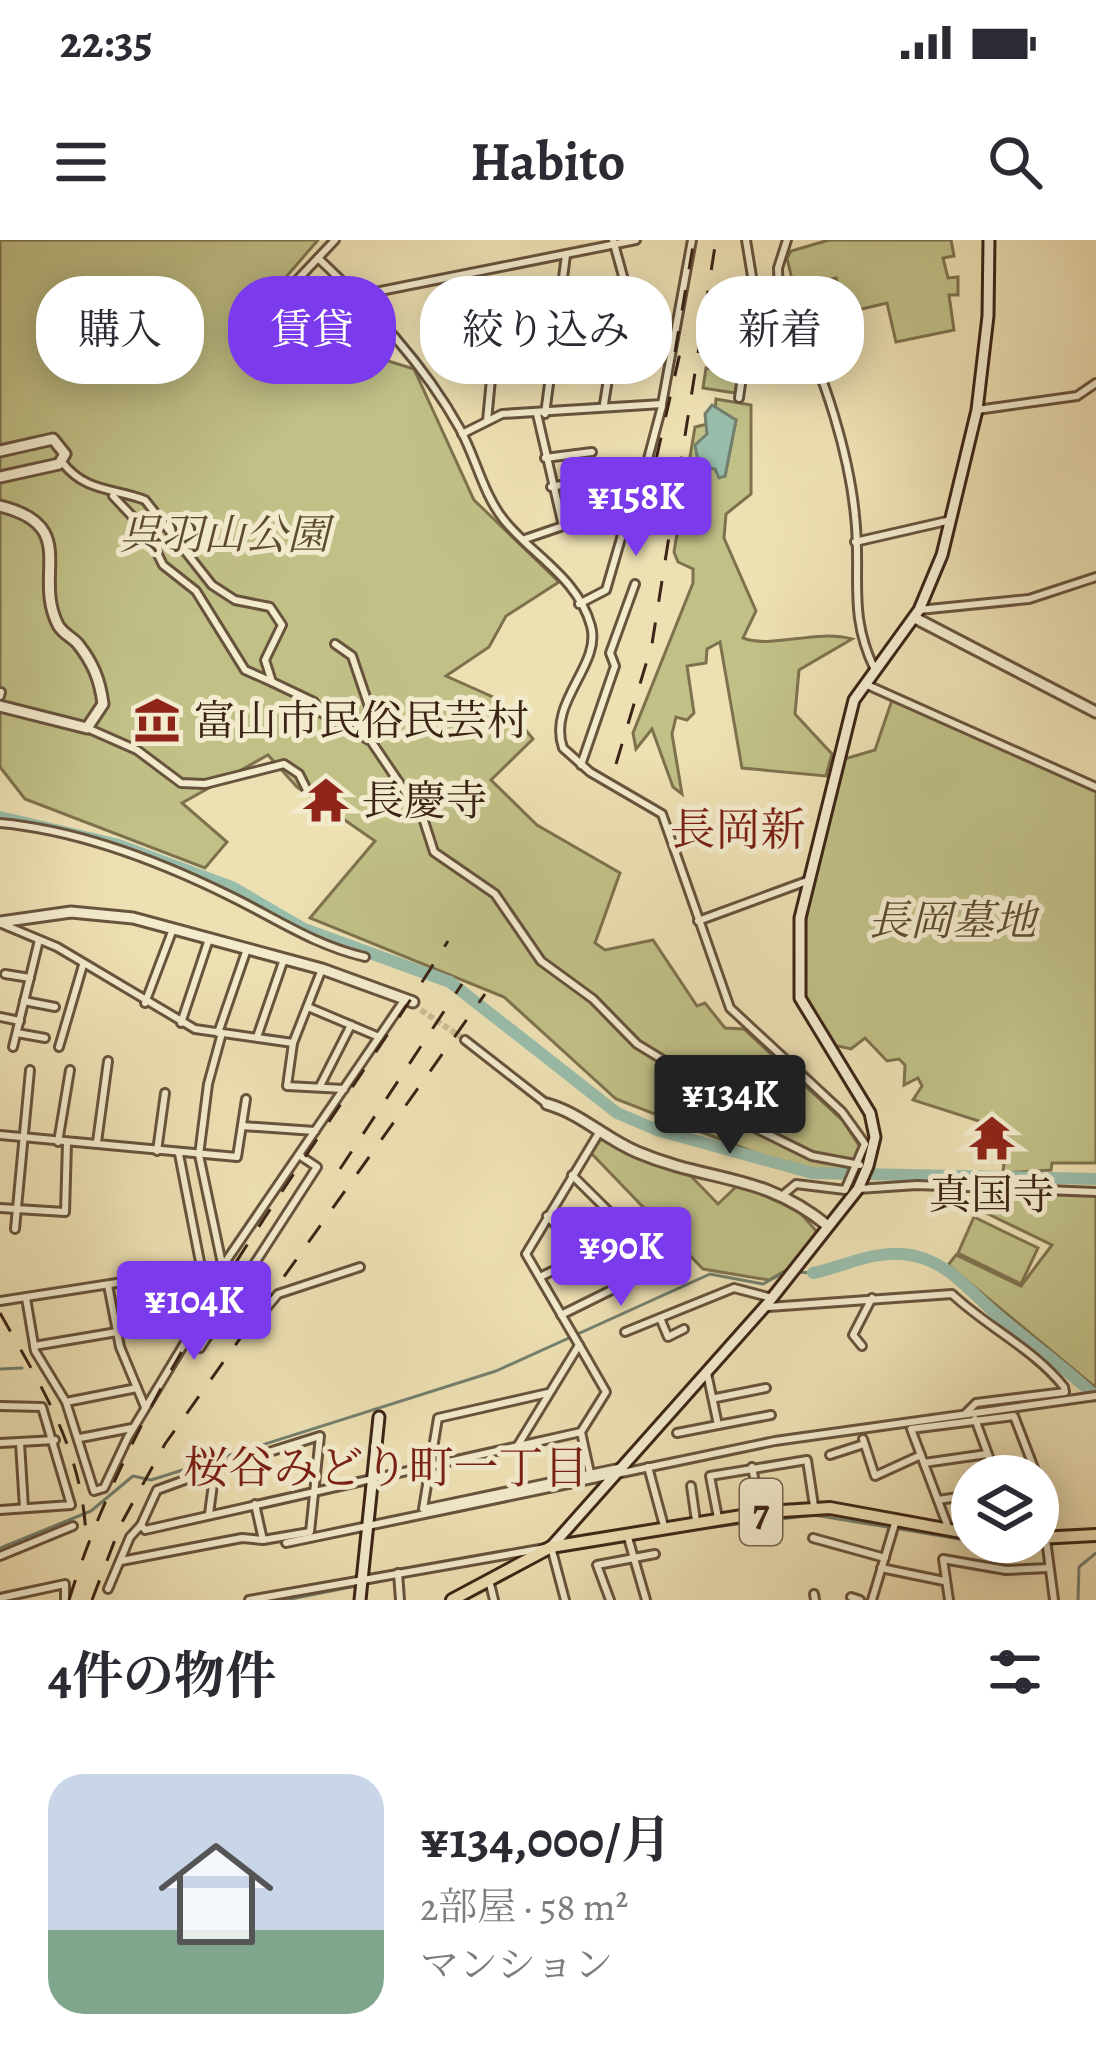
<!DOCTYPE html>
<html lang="ja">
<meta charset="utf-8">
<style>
body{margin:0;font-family:Alegreya,"Noto Serif JP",serif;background:#f7f7f7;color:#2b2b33;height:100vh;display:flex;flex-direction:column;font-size:45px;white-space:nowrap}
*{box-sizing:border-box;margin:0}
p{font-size:39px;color:#7c7c81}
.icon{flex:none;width:66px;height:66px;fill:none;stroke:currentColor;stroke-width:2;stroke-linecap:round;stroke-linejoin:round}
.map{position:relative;height:1360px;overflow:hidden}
.side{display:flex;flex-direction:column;background:#fff;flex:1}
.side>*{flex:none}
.top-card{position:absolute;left:36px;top:36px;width:1026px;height:108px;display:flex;gap:24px}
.tools{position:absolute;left:951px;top:1215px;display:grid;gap:24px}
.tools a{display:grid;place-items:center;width:108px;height:108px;border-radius:50%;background:#fff;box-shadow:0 6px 30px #0003;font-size:60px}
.price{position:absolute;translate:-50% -102px;padding:0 27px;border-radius:12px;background:#7c3aed;color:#fff;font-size:39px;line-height:78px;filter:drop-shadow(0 3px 6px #0008)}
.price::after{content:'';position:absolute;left:50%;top:72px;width:36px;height:27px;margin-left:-18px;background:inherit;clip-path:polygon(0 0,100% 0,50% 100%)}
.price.active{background:#222;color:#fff}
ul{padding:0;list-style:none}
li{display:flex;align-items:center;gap:36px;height:300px;padding:0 48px}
li span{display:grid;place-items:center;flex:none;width:336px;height:240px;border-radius:36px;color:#555}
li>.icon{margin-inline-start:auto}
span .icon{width:144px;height:144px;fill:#fffc;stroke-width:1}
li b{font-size:51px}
h2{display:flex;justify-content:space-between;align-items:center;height:144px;padding:0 48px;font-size:51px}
.tag{padding:0 42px;border-radius:48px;background:#fff;box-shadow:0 6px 30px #0003;font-size:42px;line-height:108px}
.tag.active{background:#7c3aed;color:#fff}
.status{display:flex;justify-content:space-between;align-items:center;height:84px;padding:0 60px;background:#fff;direction:ltr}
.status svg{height:33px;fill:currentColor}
header{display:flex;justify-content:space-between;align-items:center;height:156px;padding:0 48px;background:#fff;font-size:54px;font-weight:700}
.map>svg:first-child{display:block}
.green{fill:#c0c087;stroke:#7e724e;stroke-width:3}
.water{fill:#99bdab;stroke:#74806f;stroke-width:3}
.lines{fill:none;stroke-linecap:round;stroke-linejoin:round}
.stream{stroke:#74806f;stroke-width:3}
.river{stroke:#99bdab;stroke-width:12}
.minor-tunnel{stroke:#caba94;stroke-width:6;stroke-dasharray:6 3;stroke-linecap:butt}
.minor-casing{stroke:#68533d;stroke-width:12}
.tertiary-casing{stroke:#68533d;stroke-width:15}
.secondary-casing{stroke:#3c2416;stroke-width:15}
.primary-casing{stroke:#3c2416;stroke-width:16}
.minor{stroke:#f3ebce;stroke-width:6}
.tertiary{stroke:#f3ebce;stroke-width:9}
.secondary{stroke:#f3ebce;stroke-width:9}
.primary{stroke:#ede0b3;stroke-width:10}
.rail{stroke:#3c2416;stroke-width:3;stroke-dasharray:21 21;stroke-linecap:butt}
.labels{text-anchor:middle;stroke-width:10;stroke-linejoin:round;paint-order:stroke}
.shield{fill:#f3ebce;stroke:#73604d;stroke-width:3}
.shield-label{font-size:39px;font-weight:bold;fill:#3c2416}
.park-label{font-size:42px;font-style:italic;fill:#5d4b32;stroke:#f3ebce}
.poi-label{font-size:42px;fill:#3c2416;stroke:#f3ebce;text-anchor:start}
.neighbourhood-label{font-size:45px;fill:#7a1f14;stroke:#f3ebce}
</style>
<div class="status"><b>22:35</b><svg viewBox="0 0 49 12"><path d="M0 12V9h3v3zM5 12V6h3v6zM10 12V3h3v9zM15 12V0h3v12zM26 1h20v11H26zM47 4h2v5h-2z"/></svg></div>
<header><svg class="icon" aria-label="menu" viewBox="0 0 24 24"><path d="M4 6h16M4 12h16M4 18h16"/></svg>Habito<svg class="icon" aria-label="search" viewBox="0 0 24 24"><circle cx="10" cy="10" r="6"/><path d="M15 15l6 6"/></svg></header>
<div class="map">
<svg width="1096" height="1360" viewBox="0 0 1096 1360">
<rect width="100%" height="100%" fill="#ede0b3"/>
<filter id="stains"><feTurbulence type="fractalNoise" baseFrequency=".00167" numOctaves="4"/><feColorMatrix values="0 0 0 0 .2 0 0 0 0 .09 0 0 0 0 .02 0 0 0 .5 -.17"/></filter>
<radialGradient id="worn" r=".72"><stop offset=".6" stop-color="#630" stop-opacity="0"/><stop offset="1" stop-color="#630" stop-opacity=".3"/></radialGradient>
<g class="green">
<path d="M0,0h318l-45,52 44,25 36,33 61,19 60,131 85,82 -53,34 -17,31 -43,29 56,25 31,38 -42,41 46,45 83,48 -25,70 10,7 48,-10 44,66 8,-3 20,25 19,1 99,92 17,26 -11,27 -39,-4 -52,-16 -142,-55 -112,-102 -194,-79 65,-77 -78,-54 -29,-32 -86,48 45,39 -22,26 -180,-69 -25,-32z"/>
<path d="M829,0h122l3,16 -11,2 5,20 10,-1v18h-9l5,35 -58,12 -9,-39 -42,10 -9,-35 -42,10 -7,-30 4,-7z"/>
<path d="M706,128l32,6 -3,19 -32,-5z"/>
<path d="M716,159l35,6v89l-25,20 -2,24 32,73 -13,27c30,11 72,-9 109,1l-53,31 -4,44 37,40 -6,22 -84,-8 -22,-126 -13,7 -1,14 -19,3 7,47 -7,7 -11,-3 -4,17 10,60 -9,-7 -21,-58 -16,20 -3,-16 60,-150v-14l-15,-7 -4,-10 21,-125 12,-3 8,45 10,7 11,-56 -21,-9z"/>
<path d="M892,460l204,90v373h-44l-1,7 -48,3 4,-43 -94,-30 9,-14 -4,-8 -14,7 1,-20 -6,-6 -12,2 -22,-23 -14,11 -18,-4 -37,-63 18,-112 27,-110 34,-10z"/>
<path d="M604,896l82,35 32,33 21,-20 50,16 29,33 -28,35 -21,12 -66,-11 -113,-117z"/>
<path d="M974,951l122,4v193l-148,-123 8,-10 65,31 31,-41 -68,-33z"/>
<path d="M974,977l64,31 -17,36 -63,-31z"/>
</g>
<path class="water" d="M712,165l24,15 -11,56 -6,2 -4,-9 -16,-3 -4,-21 12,-11 -2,-20z"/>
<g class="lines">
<g class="stream">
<path d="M796,1032l17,1"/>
<path d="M0,1129l22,-1"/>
<path d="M689,1290l125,-15 158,26"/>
<path d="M980,1302l116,-1"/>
<path d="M0,1308l91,-37 42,-35 18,4 345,-109 214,-97 53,10 24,-13"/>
<path d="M559,1311l38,-6"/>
<path d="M286,1360l145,-29"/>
<path d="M1078,1360l1,-33 17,-14"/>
</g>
<g class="river">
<path d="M0,577l119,28 113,42 72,42 146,53 167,131 40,17 155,43 284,6"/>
<path d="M813,1033c29,-6 60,-22 90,-19 45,4 67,39 99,65 32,27 64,49 94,78"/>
</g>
<path class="minor-tunnel" d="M421,770l44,30"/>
<g class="minor-casing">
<g id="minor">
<path d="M746,0l13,79"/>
<path d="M318,18c54,51 106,106 142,171 16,29 23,65 44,91 29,36 74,58 87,106 11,39 -44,76 -28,122l27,24 72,42 68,194 112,104 23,32 -20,46 -49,-6 -12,10"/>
<path d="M267,72l68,-72"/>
<path d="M265,74l371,-74"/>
<path d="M780,82l-2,-54 9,-28"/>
<path d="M739,158l11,-77 44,2c31,45 56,139 61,193 7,59 -8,97 20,154"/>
<path d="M604,164l20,-124 -11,-40"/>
<path d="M977,170l100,-14 19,-13"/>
<path d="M545,174l21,-159"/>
<path d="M487,181l4,-42"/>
<path d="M462,194l40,-20 160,-10 30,-164"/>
<path d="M545,218l47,-6"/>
<path d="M62,222c23,30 51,26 83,38l67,85 23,15 35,7 12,18 -17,35 7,22 42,20 6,10 51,29 52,77 11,34 61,42 46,67 52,38 44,45 41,25 53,47 81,40 48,9"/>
<path d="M551,247l20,-4 5,-29"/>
<path d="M113,256l34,36 16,33 33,26 49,79 27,12"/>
<path d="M615,267l25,-18 22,-83"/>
<path d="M525,299l38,-13 -26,-112"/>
<path d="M855,302l96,-22"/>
<path d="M579,364l27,-14 20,-69 -20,-26"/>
<path d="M919,370l110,-11 67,-22"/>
<path d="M335,404l17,12 24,71 -9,12"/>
<path d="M865,444l231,103"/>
<path d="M0,456l1,-4"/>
<path d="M87,488l50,22 44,33 24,1 79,-20 15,10 8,16"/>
<path d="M581,525l34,-99 -5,-13 25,-69"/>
<path d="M0,583c77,7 161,39 230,73 47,23 84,49 135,61"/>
<path d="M698,681l109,-40"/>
<path d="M2,684l55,23 138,82 98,14"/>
<path d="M322,729l-29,74 -6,43 57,3"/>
<path d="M5,734l25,4"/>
<path d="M24,761l31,6"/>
<path d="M145,763l28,-74"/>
<path d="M308,767l71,30"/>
<path d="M0,777l20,4"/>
<path d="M181,783l28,-84"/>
<path d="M17,793l28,5"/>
<path d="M218,793l29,-84"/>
<path d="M257,797l27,-78"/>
<path d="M465,800l82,64"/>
<path d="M13,807l26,-107"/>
<path d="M59,807l24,-82"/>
<path d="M320,846l31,-61"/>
<path d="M242,886l73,5"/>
<path d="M0,895l237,22 9,-58"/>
<path d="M58,902l12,-72"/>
<path d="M97,902l11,-81"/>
<path d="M157,911l8,-58"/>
<path d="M179,914l29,149 26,13"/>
<path d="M572,935l104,103"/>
<path d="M858,949l59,-4 179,7"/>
<path d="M0,968l65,4 2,-69"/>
<path d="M547,976l38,39"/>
<path d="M15,989l15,-159"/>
<path d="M222,1024l-23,-109 9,-71 14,-51"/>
<path d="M540,1037l91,-44"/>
<path d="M108,1045l12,62 25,60"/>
<path d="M26,1058l9,53 31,51 28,89 10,-3 24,-51 88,-146 6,-24 183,-268"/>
<path d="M0,1061l200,-31"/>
<path d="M768,1067l184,-13c36,34 82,55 112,93l1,5 -89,11 -11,11"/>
<path d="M561,1075l99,-49"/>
<path d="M660,1078l8,19 16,-8"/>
<path d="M252,1085l26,-31 82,-27"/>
<path d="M625,1092l109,-44 38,10"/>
<path d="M187,1099l13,9 117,-181 -18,-12"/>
<path d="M579,1105l-53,-91 74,-123"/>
<path d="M34,1106l83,-14"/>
<path d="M862,1106l-9,-11 19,-37"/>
<path d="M707,1133l11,52 53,-10"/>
<path d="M548,1153l-110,25 -15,91 195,-41"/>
<path d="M716,1158l50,-10"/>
<path d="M66,1162l71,-14"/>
<path d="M0,1166l42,1 29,98 -71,5"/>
<path d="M975,1179l21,57"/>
<path d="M677,1193l41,-8"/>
<path d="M80,1198l52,-10"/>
<path d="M863,1199l12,37 46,-21"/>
<path d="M0,1203l55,-3"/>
<path d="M20,1203l4,65"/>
<path d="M518,1205l61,-100 27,47 -25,40 9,41"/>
<path d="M830,1215l34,-11"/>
<path d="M924,1223l63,-9"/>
<path d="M648,1227l16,59"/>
<path d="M215,1229l-58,21 -16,35 4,5 436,-98"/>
<path d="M1038,1239l16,121"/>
<path d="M691,1246l5,35"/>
<path d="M938,1260l34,-5"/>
<path d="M209,1274l6,-45 105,-33 -10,96 -47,8 -8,-36"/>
<path d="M752,1274l5,-21 -5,-26"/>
<path d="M718,1278l-8,-42 97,-16 7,46"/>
<path d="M948,1287l-37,-98 103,-13 23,60"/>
<path d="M627,1294l19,66"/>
<path d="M813,1298l72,20"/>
<path d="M286,1303l489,-102 321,-45"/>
<path d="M0,1316l73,-30"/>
<path d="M121,1321l121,-23 21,2"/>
<path d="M881,1328l63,13"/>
<path d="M398,1333l2,27"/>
<path d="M489,1340l5,20"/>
<path d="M108,1349l22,-52 11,-12"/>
<path d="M814,1354l1,6"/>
<path d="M851,1357l9,3"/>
<path d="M0,1358l65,-14v16"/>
<path d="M249,1360l302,-53 14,53"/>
<path d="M610,1360l-13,-35 58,-11"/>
<path d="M872,1360l24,-80"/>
<path d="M949,1360l-6,-41 63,11 43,-2"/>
</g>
</g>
<g class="tertiary-casing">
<g id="tertiary">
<path d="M0,211l53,-12 12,15 -6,10 -59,13"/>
<path d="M0,266c81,20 32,68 58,119 5,9 14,12 20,19 15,19 22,36 25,60l-16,24 -87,-22"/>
<path d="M915,378l181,94"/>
<path d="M0,682l71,-10 62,6 189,51 91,33"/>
<path d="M547,864c35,10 57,34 90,48 73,31 125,20 191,74"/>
</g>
</g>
<g class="secondary-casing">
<g id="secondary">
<path d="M551,1307l217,-244 90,-114 10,-23 7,-29 -5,-24 -70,-115v-80l54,-218 65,-90 23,-55 35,-145 11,-94 1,-76"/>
<path d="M360,1360l19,-183"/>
</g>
</g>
<g class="primary-casing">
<g id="primary">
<path d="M1038,1298l58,-3"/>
<path d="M452,1360l99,-53 215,-35 64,-4 142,26"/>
</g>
</g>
<use href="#minor" class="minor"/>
<use href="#tertiary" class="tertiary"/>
<use href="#secondary" class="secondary"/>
<use href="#primary" class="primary"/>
<g class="rail">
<path d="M675,112l19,-112"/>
<path d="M638,300l46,-205"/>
<path d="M148,501l27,-7"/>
<path d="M616,524l36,-120 64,-404"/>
<path d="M340,929l122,-185"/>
<path d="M0,1073c41,73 84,139 86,227"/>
<path d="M69,1360c73,-236 249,-450 379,-659"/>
<path d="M92,1360l29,-76 44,-80 320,-450"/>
</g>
</g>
<defs>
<g id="museum-bare" transform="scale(3.6)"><path d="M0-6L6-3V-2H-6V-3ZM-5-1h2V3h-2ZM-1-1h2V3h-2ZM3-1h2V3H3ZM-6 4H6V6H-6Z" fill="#8f2418" stroke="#f3ebce" stroke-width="2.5" paint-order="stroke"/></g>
<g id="temple-bare" transform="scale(3.6)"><path d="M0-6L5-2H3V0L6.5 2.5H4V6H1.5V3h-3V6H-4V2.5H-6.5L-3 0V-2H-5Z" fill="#8f2418" stroke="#f3ebce" stroke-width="2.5" paint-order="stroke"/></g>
</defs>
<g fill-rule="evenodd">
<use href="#museum-bare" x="157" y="480"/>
<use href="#temple-bare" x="326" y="560"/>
<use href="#temple-bare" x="992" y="898"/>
</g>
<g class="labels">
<rect class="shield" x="740" y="1239" width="42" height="66" rx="9"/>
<g class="shield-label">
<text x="761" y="1286">7</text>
</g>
<g class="park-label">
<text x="224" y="309">呉羽山公園</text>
<text x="952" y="695">長岡墓地</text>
</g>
<g class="poi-label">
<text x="193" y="495">富山市民俗民芸村</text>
<text x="362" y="575">長慶寺</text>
<text x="992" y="969" text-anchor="middle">真国寺</text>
</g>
<g class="neighbourhood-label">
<text x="738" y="605">長岡新</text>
<text x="386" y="1243">桜谷みどり町一丁目</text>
</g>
</g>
<rect width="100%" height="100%" filter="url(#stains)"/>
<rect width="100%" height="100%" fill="url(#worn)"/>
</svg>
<div class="tools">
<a><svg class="icon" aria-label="layers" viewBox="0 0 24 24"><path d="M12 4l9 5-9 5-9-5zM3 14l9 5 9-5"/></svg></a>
</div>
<b class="price" style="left:636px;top:319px">¥158K</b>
<b class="price active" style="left:730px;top:917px">¥134K</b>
<b class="price" style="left:621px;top:1069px">¥90K</b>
<b class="price" style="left:194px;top:1123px">¥104K</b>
<div class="top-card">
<a class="tag">購入</a>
<a class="tag active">賃貸</a>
<a class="tag">絞り込み</a>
<a class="tag">新着</a>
</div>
</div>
<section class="side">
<h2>4件の物件<svg class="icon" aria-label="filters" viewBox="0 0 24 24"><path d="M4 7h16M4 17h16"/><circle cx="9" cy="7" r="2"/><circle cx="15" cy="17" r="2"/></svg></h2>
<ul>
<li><span style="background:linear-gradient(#c9d6e8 65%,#7fa58c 0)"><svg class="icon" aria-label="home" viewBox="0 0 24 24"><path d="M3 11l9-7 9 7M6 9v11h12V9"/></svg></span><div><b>¥134,000/月</b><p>2部屋 · 58 m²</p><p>マンション</p></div></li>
</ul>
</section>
